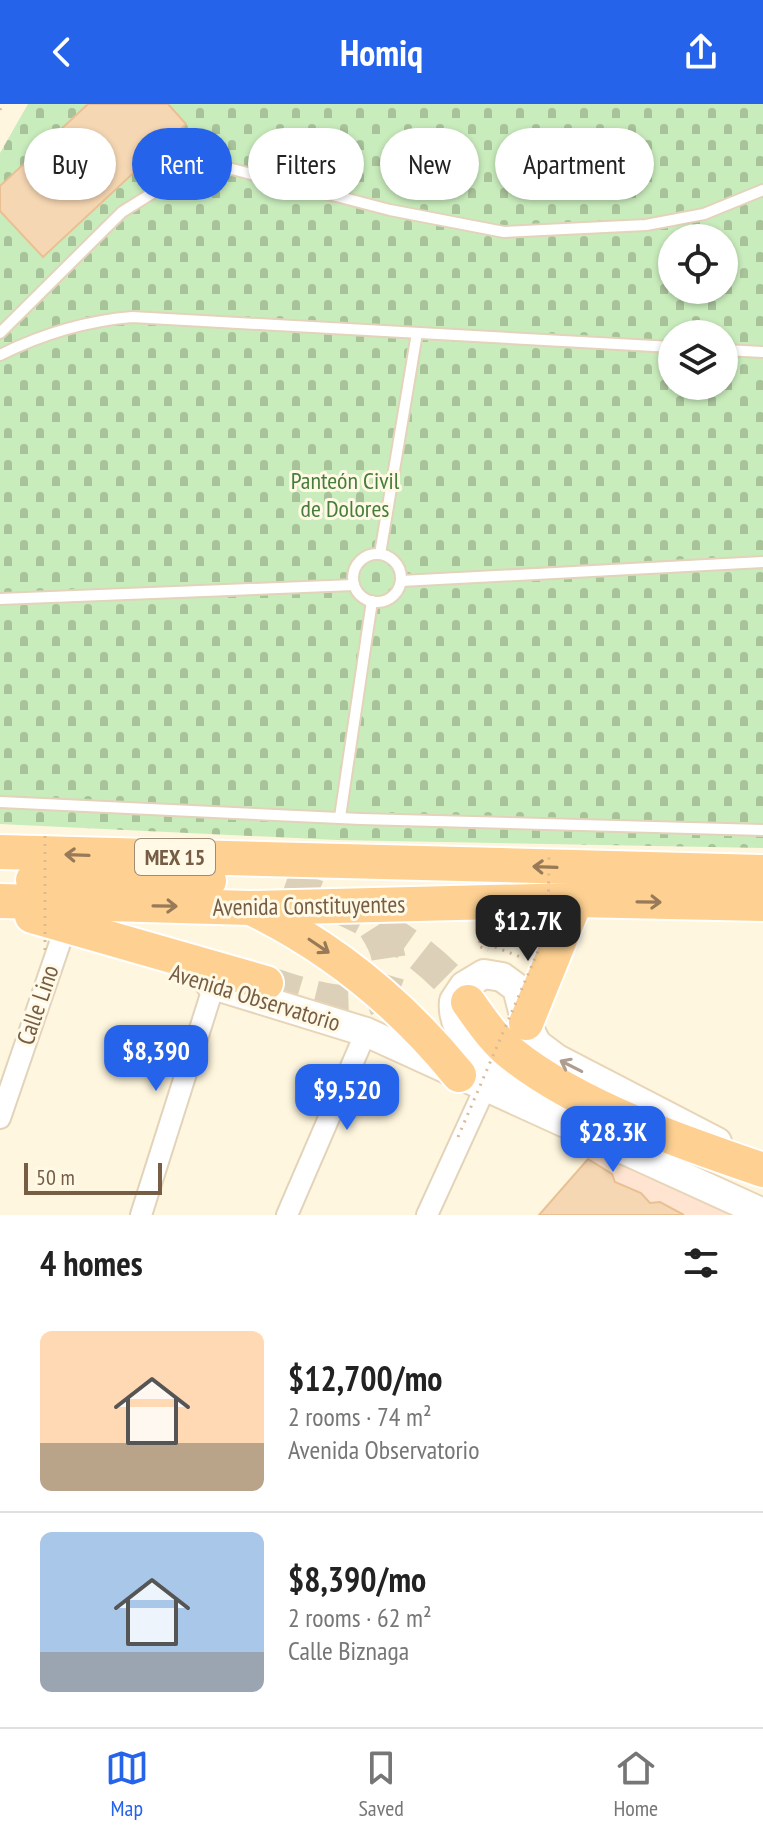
<!DOCTYPE html>
<meta charset="utf-8">
<style>
body{margin:0;font-family:"PT Sans Narrow",sans-serif;background:#f6f6f6;color:#222;height:100vh;display:flex;flex-direction:column;font-size:30px;white-space:nowrap}
*{box-sizing:border-box;margin:0}
p{font-size:26px;color:#767676}
.icon{flex:none;width:44px;height:44px;fill:none;stroke:currentColor;stroke-width:2;stroke-linecap:round;stroke-linejoin:round}
.map{position:relative;height:1111px;overflow:hidden}
.details{display:flex;flex-direction:column;background:#fff;flex:1}
.details>*{flex:none}
.hud{position:absolute;left:24px;top:24px;width:716px;height:72px;display:flex;gap:16px}
.tools{position:absolute;left:658px;top:120px;display:grid;gap:16px}
.tools a{display:grid;place-items:center;width:80px;height:80px;border-radius:50%;background:#fff;box-shadow:0 2px 6px #0004;font-size:40px}
.scale{position:absolute;left:24px;bottom:20px;width:138px;box-sizing:border-box;padding-left:8px;border:4px solid #765d44;border-top:0;font-size:22px;line-height:28px;white-space:nowrap;color:#765d44;-webkit-text-stroke:6px #fff9e6;paint-order:stroke}
.price{position:absolute;translate:-50% -68px;padding:0 18px;border-radius:16px;background:#2563eb;color:#fff;font-size:26px;line-height:52px;filter:drop-shadow(0 2px 4px #0008)}
.price::after{content:'';position:absolute;left:50%;top:48px;width:24px;height:18px;margin-left:-12px;background:inherit;clip-path:polygon(0 0,100% 0,50% 100%)}
.price.current{background:#222;color:#fff}
ul{padding:0;list-style:none}
li{display:flex;align-items:center;gap:24px;height:200px;padding:0 40px}
li+li{border-top:2px solid #e0e0e0}
li span{display:grid;place-items:center;flex:none;width:224px;height:160px;border-radius:12px;color:#555}
li>.icon{margin-inline-start:auto}
span .icon{width:96px;height:96px;fill:#fffc;stroke-width:1}
li b{font-size:34px}
h2{display:flex;justify-content:space-between;align-items:center;height:96px;padding:0 40px;font-size:34px}
.chip{padding:0 28px;border-radius:36px;background:#fff;box-shadow:0 2px 6px #0004;font-size:28px;line-height:72px}
.chip.current{background:#2563eb;color:#fff}
header{display:flex;justify-content:space-between;align-items:center;height:104px;padding:0 40px;background:#2563eb;color:#fff;font-size:36px;font-weight:600}
.menu{display:flex;justify-content:space-around;align-items:center;height:112px;border-top:2px solid #e0e0e0;background:#fff;font-size:22px;color:#767676}
.menu a{display:grid;justify-items:center;gap:4px}
.menu .current{color:#2563eb}
.map>svg:first-child{display:block}
.commercial{fill:#ffe5d1}
.cemetery{fill:url(#cemetery-stones);fill-rule:evenodd}
.building{fill:#f6d7b3;stroke:#e9c093;stroke-width:2}
.lines{fill:none;stroke-linecap:round;stroke-linejoin:round}
.trunk-tunnel{stroke:#dcd0b8;stroke-width:34;stroke-dasharray:34 17;stroke-linecap:butt}
.service-casing{stroke:#e2d3ba;stroke-width:14}
.minor-casing{stroke:#e2d3ba;stroke-width:24}
.secondary-casing{stroke:#e8d5b7;stroke-width:32}
.trunk-casing{stroke:#fff;stroke-width:38}
.path{stroke:#daba97;stroke-width:3;stroke-dasharray:2 6;stroke-linecap:butt}
.service{stroke:#fff;stroke-width:10}
.minor{stroke:#fff;stroke-width:20}
.secondary{stroke:#fff;stroke-width:28}
.trunk{stroke:#fed192;stroke-width:34}
.path-bridge{stroke:#daba97;stroke-width:3;stroke-dasharray:2 6;stroke-linecap:butt}
.oneway{stroke:#987a58}
.oneway2{stroke:#ad9e8f}
.labels{text-anchor:middle;stroke-width:6;stroke-linejoin:round;paint-order:stroke}
.shield{fill:#fff9e6;stroke:#9f8c75;stroke-width:2}
.shield-label{font-size:22px;font-weight:bold;fill:#765d44}
.park-label{font-size:24px;fill:#457d3b;stroke:#fff9e6}
.street-label{font-size:24px;fill:#765d44;stroke:#fff9e6}
</style>
<header><svg class="icon" aria-label="back" viewBox="0 0 24 24"><path d="M15 5l-7 7 7 7"/></svg>Homiq<svg class="icon" aria-label="share" viewBox="0 0 24 24"><path d="M12 15V3M7 8l5-5 5 5M5 13v7h14v-7"/></svg></header>
<div class="map">
<svg width="763" height="1111" viewBox="0 0 763 1111">
<defs>
<pattern id="cemetery-stones" width="16" height="16" patternUnits="userSpaceOnUse" patternTransform="scale(2)"><rect width="16" height="16" fill="#c9ecbc"/><path d="M2 7V4a2 2 0 0 1 4 0v3zM10 15v-3a2 2 0 0 1 4 0v3z" fill="#a8c29a"/></pattern>
</defs>
<rect width="100%" height="100%" fill="#fef6de"/>
<path class="commercial" d="M594,1047l141,64h-196z"/>
<path class="cemetery" d="M28,0h735v744l-426,-8 -337,-16v-671zM672,134h52v52h-52zM672,230h52v52h-52z"/>
<g class="building">
<path d="M88,0h80l18,20 -143,133 -43,-46v-25z"/>
<path d="M588,1055l24,15 3,8 26,11 9,10 10,-1 24,13h-145z"/>
</g>
<g class="lines">
<g class="trunk-tunnel">
<path d="M285,781c70,25 136,57 183,117"/>
<path d="M266,879c33,9 101,40 120,-4 9,-22 -4,-41 -15,-58"/>
</g>
<g class="service-casing">
<g id="service">
<path d="M0,229l122,-121 61,-38 49,-5 158,41 114,22 142,-7 58,-11 59,-24"/>
<path d="M724,246l39,2"/>
<path d="M0,251c42,-21 85,-34 132,-38l540,30"/>
<path d="M380,450l37,-221"/>
<circle cx="377" cy="474" r="24"/>
<path d="M401,477l362,-19"/>
<path d="M0,495l354,-14"/>
<path d="M0,698l361,17 402,11"/>
<path d="M340,713l32,-216"/>
</g>
</g>
<g class="minor-casing">
<g id="minor">
<path d="M0,1014l62,-181"/>
<path d="M141,1111l73,-230"/>
<path d="M287,1111l79,-183"/>
<path d="M427,1111l58,-127"/>
</g>
</g>
<g class="secondary-casing">
<g id="secondary">
<path d="M210,880l156,48 397,181"/>
<path d="M540,999c-29,-26 -91,-57 -86,-102l10,-15 20,-12 18,3 15,11 9,35 11,21 20,15 160,83"/>
</g>
</g>
<g class="trunk-casing">
<g id="trunk">
<path d="M0,748l763,20"/>
<path d="M33,776l176,1"/>
<path d="M0,797l251,7 325,-8 187,4"/>
<path d="M255,806c81,40 147,95 204,165"/>
<path d="M32,812l234,67"/>
<path d="M468,898c13,18 26,38 44,52 68,54 169,88 251,116"/>
<path d="M526,919l50,-123"/>
</g>
</g>
<g class="path">
<path d="M0,6l2,-6"/>
<path d="M480,837l43,17"/>
<path d="M480,837l-2,5 10,4"/>
</g>
<use href="#service" class="service"/>
<use href="#minor" class="minor"/>
<use href="#secondary" class="secondary"/>
<use href="#trunk" class="trunk"/>
<g class="path-bridge">
<path d="M45,732v114"/>
<path d="M458,1033l90,-209 1,-73"/>
</g>
</g>
<defs><path id="oneway-shaft" d="M-6 0H5M1.5-3L5.5 0L1.5 3" fill="none" stroke-width="1.6" stroke-linecap="round" stroke-linejoin="round" transform="scale(2)"/></defs>
<g class="oneway">
<use href="#oneway-shaft" transform="translate(77 751) rotate(-178)"/>
<use href="#oneway-shaft" transform="translate(545 763) rotate(-178)"/>
<use href="#oneway-shaft" transform="translate(649 798) rotate(1)"/>
<use href="#oneway-shaft" transform="translate(165 802) rotate(1)"/>
<use href="#oneway-shaft" transform="translate(319 842) rotate(34)"/>
</g>
<use class="oneway2" href="#oneway-shaft" transform="translate(571 962) rotate(-153)"/>
<g class="labels">
<rect class="shield" x="135" y="735" width="80" height="36" rx="6"/>
<g class="shield-label">
<text x="175" y="761">MEX 15</text>
</g>
<g class="park-label">
<text x="345" y="385">Panteón Civil<tspan x="345" dy="28">de Dolores</tspan></text>
</g>
<g class="street-label">
<text transform="translate(309 802) rotate(-1)" y="8">Avenida Constituyentes</text>
<text transform="translate(255 894) rotate(17)" y="8">Avenida Observatorio</text>
<text transform="translate(38 901) rotate(-71)" y="8">Calle Lino</text>
</g>
</g>
</svg>
<div class="tools">
<a><svg class="icon" aria-label="locate" viewBox="0 0 24 24"><circle cx="12" cy="12" r="6"/><path d="M12 2v4M12 18v4M2 12h4M18 12h4"/></svg></a>
<a><svg class="icon" aria-label="layers" viewBox="0 0 24 24"><path d="M12 4l9 5-9 5-9-5zM3 14l9 5 9-5"/></svg></a>
</div>
<div class="scale">50 m</div>
<b class="price current" style="left:528px;top:859px">$12.7K</b>
<b class="price" style="left:156px;top:989px">$8,390</b>
<b class="price" style="left:347px;top:1028px">$9,520</b>
<b class="price" style="left:613px;top:1070px">$28.3K</b>
<div class="hud">
<a class="chip">Buy</a>
<a class="chip current">Rent</a>
<a class="chip">Filters</a>
<a class="chip">New</a>
<a class="chip">Apartment</a>
</div>
</div>
<section class="details">
<h2>4 homes<svg class="icon" aria-label="filters" viewBox="0 0 24 24"><path d="M4 7h16M4 17h16"/><circle cx="9" cy="7" r="2"/><circle cx="15" cy="17" r="2"/></svg></h2>
<ul>
<li><span style="background:linear-gradient(#ffd9b3 70%,#b9a48a 0)"><svg class="icon" aria-label="home" viewBox="0 0 24 24"><path d="M3 11l9-7 9 7M6 9v11h12V9"/></svg></span><div><b>$12,700/mo</b><p>2 rooms · 74 m²</p><p>Avenida Observatorio</p></div></li>
<li><span style="background:linear-gradient(#a9c7e8 75%,#9aa5b1 0)"><svg class="icon" aria-label="home" viewBox="0 0 24 24"><path d="M3 11l9-7 9 7M6 9v11h12V9"/></svg></span><div><b>$8,390/mo</b><p>2 rooms · 62 m²</p><p>Calle Biznaga</p></div></li>
</ul>
</section>
<nav class="menu">
<a class="current"><svg class="icon" aria-label="map" viewBox="0 0 24 24"><path d="M3 6l6-2 6 2 6-2v14l-6 2-6-2-6 2zM9 4v14M15 6v14"/></svg>Map</a>
<a><svg class="icon" aria-label="saved" viewBox="0 0 24 24"><path d="M7 4h10v16l-5-4-5 4z"/></svg>Saved</a>
<a><svg class="icon" aria-label="home" viewBox="0 0 24 24"><path d="M3 11l9-7 9 7M6 9v11h12V9"/></svg>Home</a>
</nav>
